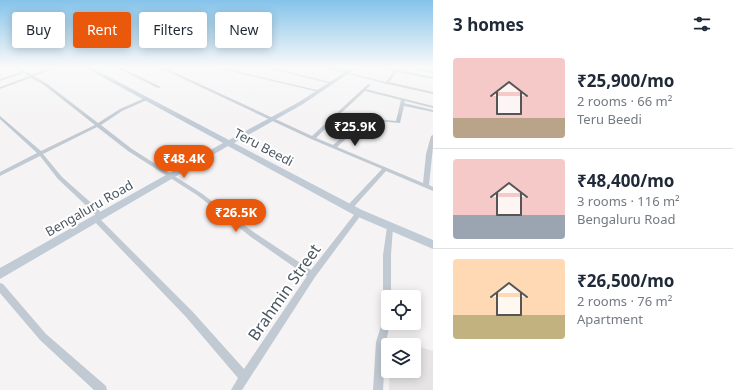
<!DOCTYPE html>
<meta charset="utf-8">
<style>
body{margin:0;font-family:"Noto Sans",sans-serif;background:#f6f6f7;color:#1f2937;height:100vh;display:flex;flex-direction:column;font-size:15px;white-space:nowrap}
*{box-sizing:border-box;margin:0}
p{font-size:13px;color:#747a83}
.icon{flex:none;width:22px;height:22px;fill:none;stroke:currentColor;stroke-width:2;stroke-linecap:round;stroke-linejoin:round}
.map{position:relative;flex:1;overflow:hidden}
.panel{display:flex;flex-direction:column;background:#fff;width:300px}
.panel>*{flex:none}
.hud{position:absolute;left:12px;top:12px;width:361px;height:36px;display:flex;gap:8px}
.fabs{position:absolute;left:381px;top:290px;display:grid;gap:8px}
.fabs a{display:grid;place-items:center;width:40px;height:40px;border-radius:4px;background:#fff;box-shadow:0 2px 10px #0003;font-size:20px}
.price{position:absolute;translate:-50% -34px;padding:0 9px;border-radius:14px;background:#ea580c;color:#fff;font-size:13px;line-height:26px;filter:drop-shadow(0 1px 2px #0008)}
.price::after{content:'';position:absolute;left:50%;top:24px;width:12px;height:9px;margin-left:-6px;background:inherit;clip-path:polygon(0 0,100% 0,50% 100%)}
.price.on{background:#222;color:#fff}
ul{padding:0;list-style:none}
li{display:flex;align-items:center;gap:12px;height:100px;padding:0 20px}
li+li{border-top:1px solid #e0e1e3}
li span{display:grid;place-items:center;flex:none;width:112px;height:80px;border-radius:4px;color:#555}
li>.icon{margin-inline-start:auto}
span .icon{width:48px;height:48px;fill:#fffc;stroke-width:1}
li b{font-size:17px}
h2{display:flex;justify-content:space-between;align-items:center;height:48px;padding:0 20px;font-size:17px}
.chip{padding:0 14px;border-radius:4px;background:#fff;box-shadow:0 2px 10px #0003;font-size:14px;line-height:36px}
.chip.on{background:#ea580c;color:#fff}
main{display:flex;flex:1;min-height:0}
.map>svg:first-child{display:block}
.education{fill:#e6e4e5}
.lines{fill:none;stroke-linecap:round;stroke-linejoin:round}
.street{fill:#c1cad2;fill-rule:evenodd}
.secondary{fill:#c1cbd6;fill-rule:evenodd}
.labels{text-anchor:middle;stroke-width:4;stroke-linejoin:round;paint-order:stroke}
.street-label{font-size:13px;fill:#4a5661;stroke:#fff}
.near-street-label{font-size:16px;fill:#4a5661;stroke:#fff}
</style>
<main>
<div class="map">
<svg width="433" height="390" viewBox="0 0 433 390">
<rect width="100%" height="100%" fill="#f5f3f3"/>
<path class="education" d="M414,345l19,6v39h-44l1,-19h24z"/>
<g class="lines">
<g class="street">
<path d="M13,67h4l15,8 21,-8h5l-24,9 12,7 52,40 22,-14 25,-11h2v2l-25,11 -21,14 31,24 69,44 54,40 56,37 46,-59h4l1,2 -1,2 -46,62 -73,113h-11l7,-12 -52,-61 -92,-96 -1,-2 1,-2h3l-3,-4 -36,-34 -18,-23 -40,20v-4l37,-19 -37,-34v-3l41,35 54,-26 -51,-40 -13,-7 -31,11v-2l29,-11 -5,-3 -24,8v-2l21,-7zM97,127l31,24 69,44 54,42 56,39 -63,93 -52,-58 -93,-93h3l1,-2 -5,-7 -36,-32 -19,-23z"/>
<path d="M115,67h5l41,20 -3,1z"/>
<path d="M158,67h5l149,69 56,-52 3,1 -5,4 67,17v2l-28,-7 -1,2 29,7v2l-29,-6 -4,17 -34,-3 -29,27 86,36 3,-29 5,-18 2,-1v12l-4,38 4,2v4l-47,-20 -35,39h-4l-1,-2 1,-2 35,-37 -71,-30zM365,91l36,9 -5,21 -31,-3 -3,2 -22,-6zM338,116l21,6 -26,23 -17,-7z"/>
<path d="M213,67h6l102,24 -2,1z"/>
<path d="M263,67h6l65,16 -2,1z"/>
<path d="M322,67h7l19,4 1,2 37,9 8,-11 -19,-4h7l51,10v2l-36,-7 -8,10 44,10v2l-46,-10z"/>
<path d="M406,67h7l20,4v2z"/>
<path d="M390,224l2,1 1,2 -2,28v42h-3v26h2l-4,19 -3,48h-10l3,-48 5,-16 2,-28v-43l4,-28 1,-2z"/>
<path d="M0,283l3,1 43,50 60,52 1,4h-13l-54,-50 -40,-47z"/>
</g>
<path class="secondary" d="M84,67h6l139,73 70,-38 54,-35h5l-55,37 -69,39 128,67 71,30v9l-77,-33 -128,-70 -228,133v-11l223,-125z"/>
</g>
<linearGradient id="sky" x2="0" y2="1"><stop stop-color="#85c3ea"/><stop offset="0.55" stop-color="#fafafa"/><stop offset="1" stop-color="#fafafa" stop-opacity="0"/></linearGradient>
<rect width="433" height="122" fill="url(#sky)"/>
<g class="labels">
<g class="street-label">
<text transform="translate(264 147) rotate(28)" y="5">Teru Beedi</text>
<text transform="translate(89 208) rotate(-30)" y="5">Bengaluru Road</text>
</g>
<g class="near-street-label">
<text transform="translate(284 292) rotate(-55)" y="6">Brahmin Street</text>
</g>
</g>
</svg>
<div class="fabs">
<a><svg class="icon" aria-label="locate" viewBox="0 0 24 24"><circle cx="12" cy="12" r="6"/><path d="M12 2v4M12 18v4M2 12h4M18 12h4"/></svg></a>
<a><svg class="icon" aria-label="layers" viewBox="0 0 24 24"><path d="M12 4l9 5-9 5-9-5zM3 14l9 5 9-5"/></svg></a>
</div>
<b class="price on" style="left:355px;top:147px">₹25.9K</b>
<b class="price" style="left:184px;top:179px">₹48.4K</b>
<b class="price" style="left:236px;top:233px">₹26.5K</b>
<div class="hud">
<a class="chip">Buy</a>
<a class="chip on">Rent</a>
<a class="chip">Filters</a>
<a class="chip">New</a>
</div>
</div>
<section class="panel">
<h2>3 homes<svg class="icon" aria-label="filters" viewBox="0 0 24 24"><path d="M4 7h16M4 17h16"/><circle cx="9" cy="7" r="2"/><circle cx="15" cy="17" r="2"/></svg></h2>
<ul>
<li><span style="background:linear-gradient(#f6c9c9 75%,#b9a48a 0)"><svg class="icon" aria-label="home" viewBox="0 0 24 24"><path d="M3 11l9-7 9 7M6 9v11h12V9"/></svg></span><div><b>₹25,900/mo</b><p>2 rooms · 66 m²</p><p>Teru Beedi</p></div></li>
<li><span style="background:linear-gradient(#f6c9c9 70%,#9aa5b1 0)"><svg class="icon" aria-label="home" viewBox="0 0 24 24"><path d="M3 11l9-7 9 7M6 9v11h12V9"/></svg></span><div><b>₹48,400/mo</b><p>3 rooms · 116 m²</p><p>Bengaluru Road</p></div></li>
<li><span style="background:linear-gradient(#ffd9b3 70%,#c2b280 0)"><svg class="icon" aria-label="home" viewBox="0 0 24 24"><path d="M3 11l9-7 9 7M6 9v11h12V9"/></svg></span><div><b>₹26,500/mo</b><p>2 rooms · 76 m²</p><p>Apartment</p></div></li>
</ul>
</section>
</main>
